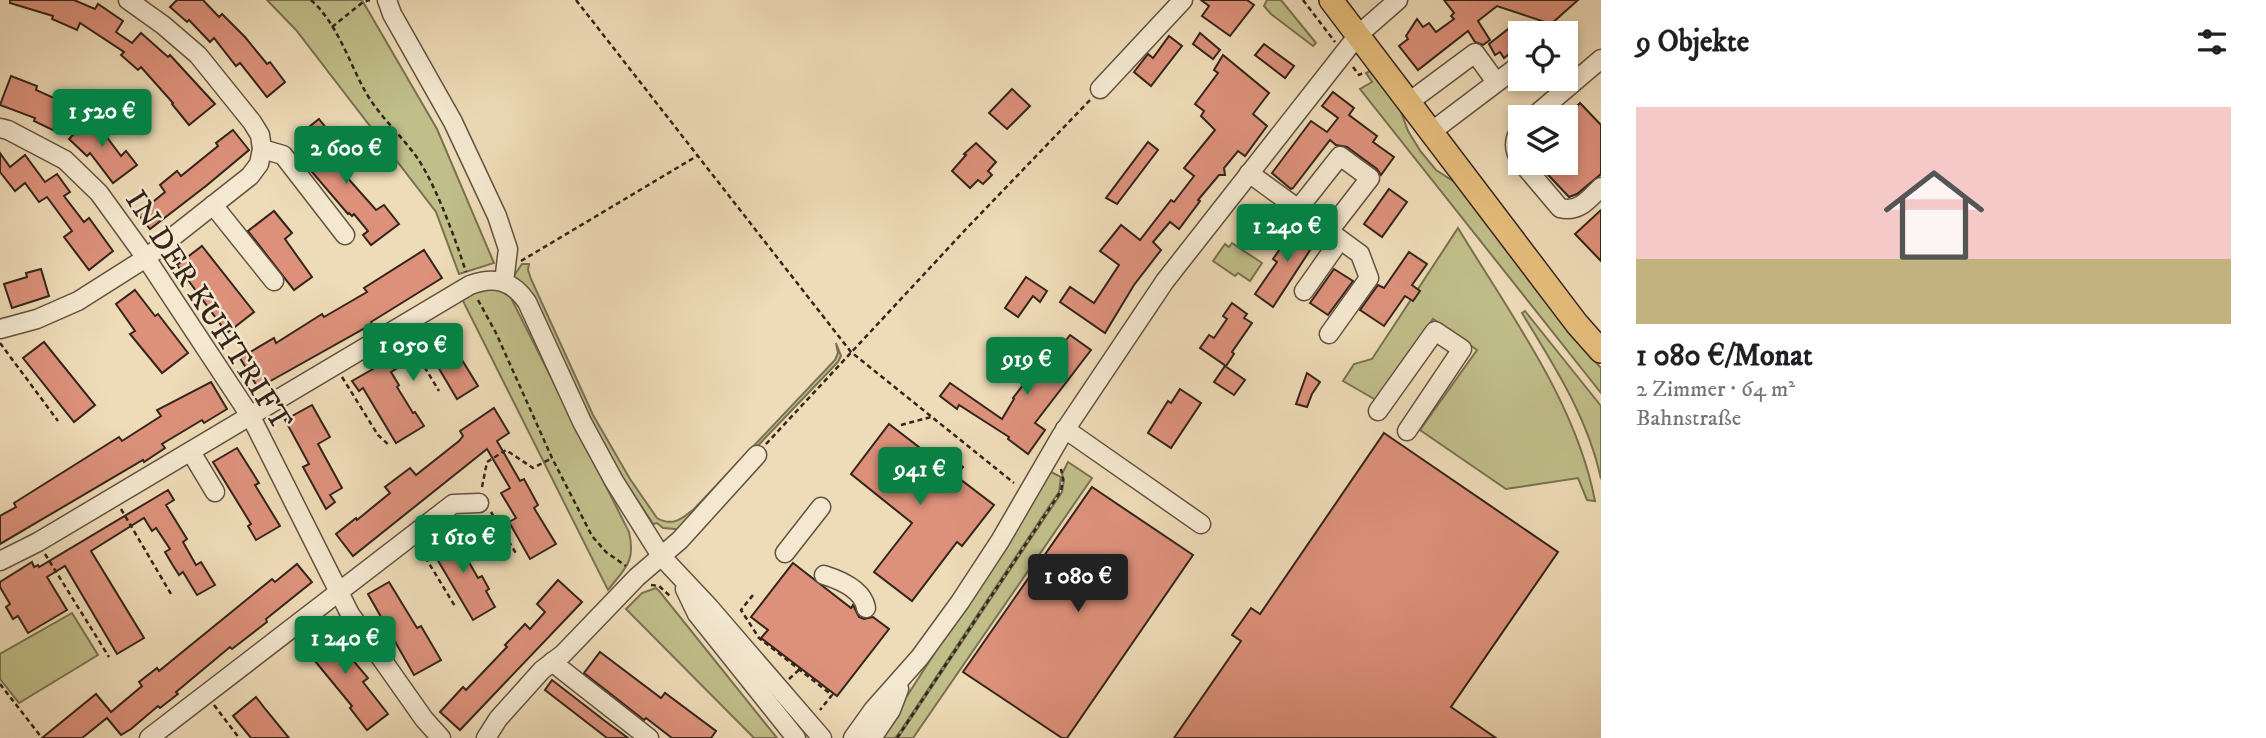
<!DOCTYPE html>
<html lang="de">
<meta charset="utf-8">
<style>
body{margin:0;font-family:"IM FELL DW Pica",serif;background:#f2f2f2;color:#202124;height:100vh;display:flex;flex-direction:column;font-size:26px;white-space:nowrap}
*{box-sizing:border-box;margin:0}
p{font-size:23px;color:#757577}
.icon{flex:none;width:38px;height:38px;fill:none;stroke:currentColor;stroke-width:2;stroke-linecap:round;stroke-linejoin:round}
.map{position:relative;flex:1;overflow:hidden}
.drawer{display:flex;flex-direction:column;background:#fff;width:665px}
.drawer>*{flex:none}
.buttons{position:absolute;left:1508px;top:21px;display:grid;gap:14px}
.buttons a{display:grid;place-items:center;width:70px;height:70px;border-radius:0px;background:#fff;box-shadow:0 4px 10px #0003;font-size:35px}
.price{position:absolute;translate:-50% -60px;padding:0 16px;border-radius:7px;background:#0b8043;color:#fff;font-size:23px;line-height:46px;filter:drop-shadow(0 2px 4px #0008)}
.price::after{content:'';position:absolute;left:50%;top:42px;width:21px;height:16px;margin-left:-10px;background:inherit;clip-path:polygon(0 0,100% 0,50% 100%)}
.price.on{background:#222;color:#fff}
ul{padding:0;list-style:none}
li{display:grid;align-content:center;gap:14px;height:371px;padding:0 35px}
li span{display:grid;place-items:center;height:217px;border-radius:0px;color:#555}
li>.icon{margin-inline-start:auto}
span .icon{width:126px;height:126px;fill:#fffc;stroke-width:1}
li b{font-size:30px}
h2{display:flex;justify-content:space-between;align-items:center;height:84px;padding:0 35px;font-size:30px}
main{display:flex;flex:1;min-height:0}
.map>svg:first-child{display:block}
.green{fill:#c0be89;stroke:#7a7152;stroke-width:2}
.building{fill:#dd917b;stroke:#34241a;stroke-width:2}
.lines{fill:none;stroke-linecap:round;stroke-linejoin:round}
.minor-casing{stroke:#625241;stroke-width:21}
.major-casing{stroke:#34241a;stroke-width:26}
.path{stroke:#34241a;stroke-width:2.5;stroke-dasharray:5 3.5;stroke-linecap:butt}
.minor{stroke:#f4e8d0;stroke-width:18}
.major{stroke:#e7be7c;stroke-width:23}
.labels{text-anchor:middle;stroke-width:5;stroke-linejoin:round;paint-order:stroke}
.street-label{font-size:30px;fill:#34241a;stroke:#f4e8d0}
</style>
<main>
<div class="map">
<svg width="1601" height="738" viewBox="0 0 1601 738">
<rect width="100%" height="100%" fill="#eedbb7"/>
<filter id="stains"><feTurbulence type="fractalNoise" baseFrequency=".00286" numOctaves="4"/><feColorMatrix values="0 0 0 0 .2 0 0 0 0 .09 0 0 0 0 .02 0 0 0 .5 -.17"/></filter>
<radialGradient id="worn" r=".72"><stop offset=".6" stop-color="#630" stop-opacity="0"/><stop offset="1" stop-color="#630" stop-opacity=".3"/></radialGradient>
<g class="green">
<path d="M267,0h95l75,129 57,134 -35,11 -23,-62 -140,-182z"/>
<path d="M1267,0h14l35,43 -3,3 -42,-32 -7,-8z"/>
<path d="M1370,71l30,38 8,22 13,21 15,18 20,13 115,151 30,34v25l-241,-304 12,-7 -6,-9z"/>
<path d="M1458,228c52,86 118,174 137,273l-8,-1 -9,-22 -72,11 -86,-59 57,-80 -44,-31 -57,81 -33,-19 11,-17 18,-5z"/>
<path d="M1232,243l30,20 -12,18 -12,-8 -3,3 -22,-15 12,-17 4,3z"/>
<path d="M522,264h7l-1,6 3,9 62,136 37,64 27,39c15,9 25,1 37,-9l141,-149 3,-7 -2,-10 5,13 -3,6 -162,169 -1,-2 -12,-1 -6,-5 -4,1 -32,-49 -32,-57 -62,-130 -14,-11z"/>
<path d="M481,286l27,6 121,240c7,30 -4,36 -21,58l-147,-293z"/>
<path d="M1525,311l76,95v73c-13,-61 -47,-114 -79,-166z"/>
<path d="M1068,462l24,16 -179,260h-15l164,-246 2,-12 -2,-6z"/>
<path d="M1051,472l10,5 -2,15 -5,7 -153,231 -6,8h-15z"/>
<path d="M656,588l4,4 117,146h-23l-128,-129 16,-16z"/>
<path d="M72,613l26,42 -79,48 -19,-24v-25z"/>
</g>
<g class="building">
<path d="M10,0h64l21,9 3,-5 25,17 -7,11 16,11 9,-10 27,24 2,-2 45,49 -26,21 -17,-21 1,-1 -32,-36 -3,3 -17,-15 3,-3 -44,-29 -3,7 -25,-11 1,-3 -43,-13z"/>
<path d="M177,0h26l16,17 3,-3 23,23 22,27 3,-2 15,20 -18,15 -27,-34 -4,3 -22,-28 -4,4 -21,-22 -2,2 -17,-15z"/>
<path d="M1201,0h46l7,5 -24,31 -28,-20 7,-10z"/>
<path d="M1444,0h134l-27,24 -54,-18 -19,15 12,19 -7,5 -8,-3 -7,-11 -50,39 -19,-24 9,-7 -2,-3 11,-17 6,8 6,-4 7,9 18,-13 -3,-3 3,-3z"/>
<path d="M1512,26l9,12v15l-6,1 -2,-3 -9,7 -4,-6 -5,3 -6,-11z"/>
<path d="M1200,33l20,17 -7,9 -20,-15z"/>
<path d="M1169,36l13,10 -31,40 -17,-14 14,-18 5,4z"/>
<path d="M1264,44l30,22 -9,12 -30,-23z"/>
<path d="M1223,55l46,38 -16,21 14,12 -22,30 -7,-5 -14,17 1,7h-6l-21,25 2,1 -21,28 -9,-7 -17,20 8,8 -27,35 -29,48 -45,-31 10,-15 24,16 25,-38 -19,-14 21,-26 19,15 31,-40 3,2 20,-26 -10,-8 31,-38 -14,-14 3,-5 -9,-7 23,-31 -4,-3z"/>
<path d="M11,76l26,10 -1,4 38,17 -13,27 -27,-13 1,-3 -35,-13z"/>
<path d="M1012,89l18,17 -23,23 -18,-16z"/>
<path d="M1333,92l21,16 -5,7 28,21 -4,6 21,15 -13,18 -4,-6 -30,-22 -11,-2 -6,-5 -37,48 -2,1 -19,-16 39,-52 16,11 11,-14 -16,-12z"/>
<path d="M1580,103l21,22v49l-24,20 -8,3 -32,-34h29v-46z"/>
<path d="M92,115l18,16 -4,5 15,20 5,-5 11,14 -24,18 -23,-30 -3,3 -18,-17z"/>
<path d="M319,119l15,19 -9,8 22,28 -2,1 31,35 8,-5 15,19 -28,21 -8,-10 5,-4 -14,-17 -2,2 -3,-3 -1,1 -36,-42 10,-8 -23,-29z"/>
<path d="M233,130l16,20 -43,36 -56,43 -12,-15 27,-22 -5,-7 17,-14 4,5 37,-30 -2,-3z"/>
<path d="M1148,142l10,8 -41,54 -11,-6z"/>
<path d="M976,143l20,19 -8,9 4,4 -9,9 -5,-4 -8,8 -18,-17 14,-16 -2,-1z"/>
<path d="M0,153l10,14 15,-12 20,27 12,-8 13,18 -6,4 20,26 5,-4 24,33 -24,19 -25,-33 8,-6 -25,-34 -8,5 -14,-19 -10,8 -15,-19z"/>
<path d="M1389,189l18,13 -25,35 -18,-13z"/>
<path d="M1601,210v51l-26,-27z"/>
<path d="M274,211l18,22 -7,6 27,38 -18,13 -46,-59z"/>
<path d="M1298,223l20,15 -45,69 -18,-13 22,-32 -4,-3z"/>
<path d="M202,246l52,66 -27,21 -50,-68z"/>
<path d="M424,250l18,28 -71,44 1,2 -114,64 -18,-30 34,-20 2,5 46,-29 2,3 43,-25 -3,-4z"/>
<path d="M1409,252l18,12 -15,21 8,6 -7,10 -8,-5 -21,30 -24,-16 18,-25 6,3z"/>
<path d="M41,269l8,27 -37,12 -8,-24 23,-7 -1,-4z"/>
<path d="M1334,269l19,12 -25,34 -18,-12z"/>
<path d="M1026,277l21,14 -7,11 -7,-6 -15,21 -13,-9z"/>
<path d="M135,290l20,26 3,-2 30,39 -26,20 -32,-39 5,-3 -19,-27z"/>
<path d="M1232,303l15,11 -3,4 8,5 -20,29 2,2 -8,12 -26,-18 9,-13 5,3 13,-19 -4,-3z"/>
<path d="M443,329l35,57 -21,13 -29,-49 -37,22 8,13 -2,2 16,26 2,-1 9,14 -28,17 -33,-55 -4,3 -7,-10z"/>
<path d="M1070,335l21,15 -56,73 10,7 -17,24 -20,-15 1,-2 -50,-32 -2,4 -17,-13 10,-13 52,36 12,-20 -1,-1 25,-32 5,4z"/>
<path d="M44,342l51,63 -21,17 -51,-64z"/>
<path d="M1225,366l20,14 -11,15 -20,-13z"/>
<path d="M1307,373l13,9 -8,12 -5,13 -11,-3z"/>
<path d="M211,382l16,27 -23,14 -2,-3 -40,24 3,4 -21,14 -1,-2 -143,84v-28l16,-9 -2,-4 105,-66 3,4 39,-25 -4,-6z"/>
<path d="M1180,389l21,14 -30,45 -23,-15 20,-32 3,2z"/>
<path d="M312,405l18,32 -12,7 24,44 -12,7 5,7 -9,7 -23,-42 6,-3 -24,-44z"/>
<path d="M494,408l15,25 -12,8 23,40 4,-2 14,26 -4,3 22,36 -26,15 -21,-37 7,-4 -15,-25 9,-5 -23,-39 -134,107 -17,-22 20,-16 1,2 33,-27 -5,-6 25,-19 6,7 43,-34 4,-5 -3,-5z"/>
<path d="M889,424l52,40 6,-9 16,12 -7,9 38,29 -32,41 -5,-4 -45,59 -38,-29 38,-49 -61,-49z"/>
<path d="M1384,433l174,119 -107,155 45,31h-322l67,-97 -9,-6 19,-27 9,6z"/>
<path d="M237,448l22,35 -4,2 25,41 -24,14 -8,-14 3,-2 -38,-62z"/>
<path d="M1092,487l101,68 -126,183h-5l-99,-66z"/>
<path d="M168,490l6,10 -8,5 21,34 -4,3 13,23 5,-3 14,23 -18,10 -14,-23 -4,3 -7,-11 -7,-12 5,-3 -14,-21 -4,3 -8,-13 -53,33 53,87 -27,16 -52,-88 -18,11 20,33 -39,23 -10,-17 -5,3 -7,-12 4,-3 -10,-17v-5l32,-20 2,5 4,-2 1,2z"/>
<path d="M455,527l8,13 -5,3 20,35 4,-2 7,13 -3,2 9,16 -22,13 -43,-73 12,-7 -3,-3z"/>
<path d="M793,563l58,45 2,-3 6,12 5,2 9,-2 16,12 -52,67 -76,-58 7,-8 -17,-13z"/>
<path d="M297,564l15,18 -46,37 1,3 -35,27 -2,-2 -54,45 2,2 -18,14 -2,-2 -27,23 -10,6 -14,-17 -25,20h-40l54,-44 15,18 31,-26 -3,-4 18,-14 2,3 113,-92 3,3z"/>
<path d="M558,580l24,22 -122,128 -20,-18 23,-25 3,3 41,-43 -2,-2 20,-21 5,5 15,-17 -8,-8z"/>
<path d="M389,582l28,46 4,-2 20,34 -27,15 -46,-81z"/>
<path d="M323,625l45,53 -5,4 25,32 -21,16 -17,-22 2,-2 -51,-62z"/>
<path d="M600,652l61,46 4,-5 51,38 -5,7h-39l-26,-20 -2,2 -60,-47z"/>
<path d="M552,680l53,41 23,17h-21l-9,-7 -53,-41z"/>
<path d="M256,697l10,13 23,28h-38l-18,-22z"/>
</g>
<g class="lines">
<g class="minor-casing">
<g id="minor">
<path d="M387,0l5,14 61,108 44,94 11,33 -4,33"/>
<path d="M1100,89l83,-89"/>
<path d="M1409,102l66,-49 16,22"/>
<path d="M1533,117l68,-58"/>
<path d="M0,128l8,2 57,30 34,33 47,65 105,159 99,197 74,105 17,19"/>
<path d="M1521,128c-8,12 -8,21 0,34"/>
<path d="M1431,132l90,-68"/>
<path d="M262,149l21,6 62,80"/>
<path d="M1522,163l38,45c19,5 29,-9 41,-21"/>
<path d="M1249,173l111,81 9,24 -40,56"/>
<path d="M213,205l61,76"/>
<path d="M1298,209l42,-53 30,22 -41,53"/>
<path d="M1304,291l36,-51"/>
<path d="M0,329l37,-10 41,-18 68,-43 104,-82 9,-12 3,-15 -2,-14 -8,-13 -54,-67 -35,-30 -35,-25"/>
<path d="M1378,411l57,-80 27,18 -55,82"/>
<path d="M1065,429l136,95"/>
<path d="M191,452l24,40"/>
<path d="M785,553l36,-46"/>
<path d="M0,561l38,-19 432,-257c24,-9 42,-5 57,17l55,120 32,59 47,75 48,51 113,131"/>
<path d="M824,575c16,5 39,15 42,33"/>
<path d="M685,589l12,25 99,124"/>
<path d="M552,662l97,76"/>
<path d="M149,738l304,-234 26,-1"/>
<path d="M486,738l12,-19 44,-49 21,-16 74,-77 43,-37 77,-85"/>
<path d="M853,738l20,-28 47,-53 40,-55 40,-61 61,-105 104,-155 193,-246 40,-35"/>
<path d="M872,738l19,-28 8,-21"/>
</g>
</g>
<g class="major-casing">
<path id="major" d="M1331,0l246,324 24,27"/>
</g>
<g class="path">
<path d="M311,0c26,23 38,62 54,91 14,25 37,45 53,68 19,29 37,79 48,113"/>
<path d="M576,0l275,352 163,131"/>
<path d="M1303,0l32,42"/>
<path d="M332,27l31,-25 7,-2"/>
<path d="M1353,67l6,8 4,-2"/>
<path d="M521,261l176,-105"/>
<path d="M478,300l18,33 56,125 40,78 14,16 20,14"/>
<path d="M407,338l32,53"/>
<path d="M0,343l58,78"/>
<path d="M342,377l36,58 12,11"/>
<path d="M901,425l30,-8"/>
<path d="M766,444l201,-216 123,-128"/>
<path d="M482,487l5,-25 19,-12 27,18 19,-10"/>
<path d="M121,509l50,85"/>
<path d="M491,512l26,43"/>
<path d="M421,550l35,58"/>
<path d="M45,554l64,103"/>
<path d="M651,585l8,1 12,11"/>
<path d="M753,595l-12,15 18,28 73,57 -12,15"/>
<path d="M789,679l11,-10"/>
<path d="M0,684l42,54"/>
<path d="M214,705l25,33"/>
<path d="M897,738l164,-247 2,-12 -2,-10"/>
</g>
<use href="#minor" class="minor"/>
<use href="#major" class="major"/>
</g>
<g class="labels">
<g class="street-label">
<text transform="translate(209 310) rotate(57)" y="10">IN DER KUHTRIFT</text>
</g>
</g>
<rect width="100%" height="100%" filter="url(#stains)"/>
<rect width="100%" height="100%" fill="url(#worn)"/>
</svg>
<div class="buttons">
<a><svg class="icon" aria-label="locate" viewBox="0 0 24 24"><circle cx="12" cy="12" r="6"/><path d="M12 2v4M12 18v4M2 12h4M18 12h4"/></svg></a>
<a><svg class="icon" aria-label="layers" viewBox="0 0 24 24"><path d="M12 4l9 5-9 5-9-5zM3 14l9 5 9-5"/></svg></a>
</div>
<b class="price" style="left:102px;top:149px">1 520 €</b>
<b class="price" style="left:346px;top:186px">2 600 €</b>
<b class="price" style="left:1287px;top:264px">1 240 €</b>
<b class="price" style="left:413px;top:383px">1 050 €</b>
<b class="price" style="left:1027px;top:397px">919 €</b>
<b class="price" style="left:920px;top:507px">941 €</b>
<b class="price" style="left:463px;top:575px">1 610 €</b>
<b class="price on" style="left:1078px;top:614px">1 080 €</b>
<b class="price" style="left:345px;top:676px">1 240 €</b>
</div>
<section class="drawer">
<h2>9 Objekte<svg class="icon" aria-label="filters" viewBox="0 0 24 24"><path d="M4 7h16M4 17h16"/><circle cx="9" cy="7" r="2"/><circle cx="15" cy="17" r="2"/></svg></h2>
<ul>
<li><span style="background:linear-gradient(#f6c9c9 70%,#c2b280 0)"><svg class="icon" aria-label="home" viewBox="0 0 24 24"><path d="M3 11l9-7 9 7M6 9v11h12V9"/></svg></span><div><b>1 080 €/Monat</b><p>2 Zimmer · 64 m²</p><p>Bahnstraße</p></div></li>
</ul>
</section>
</main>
